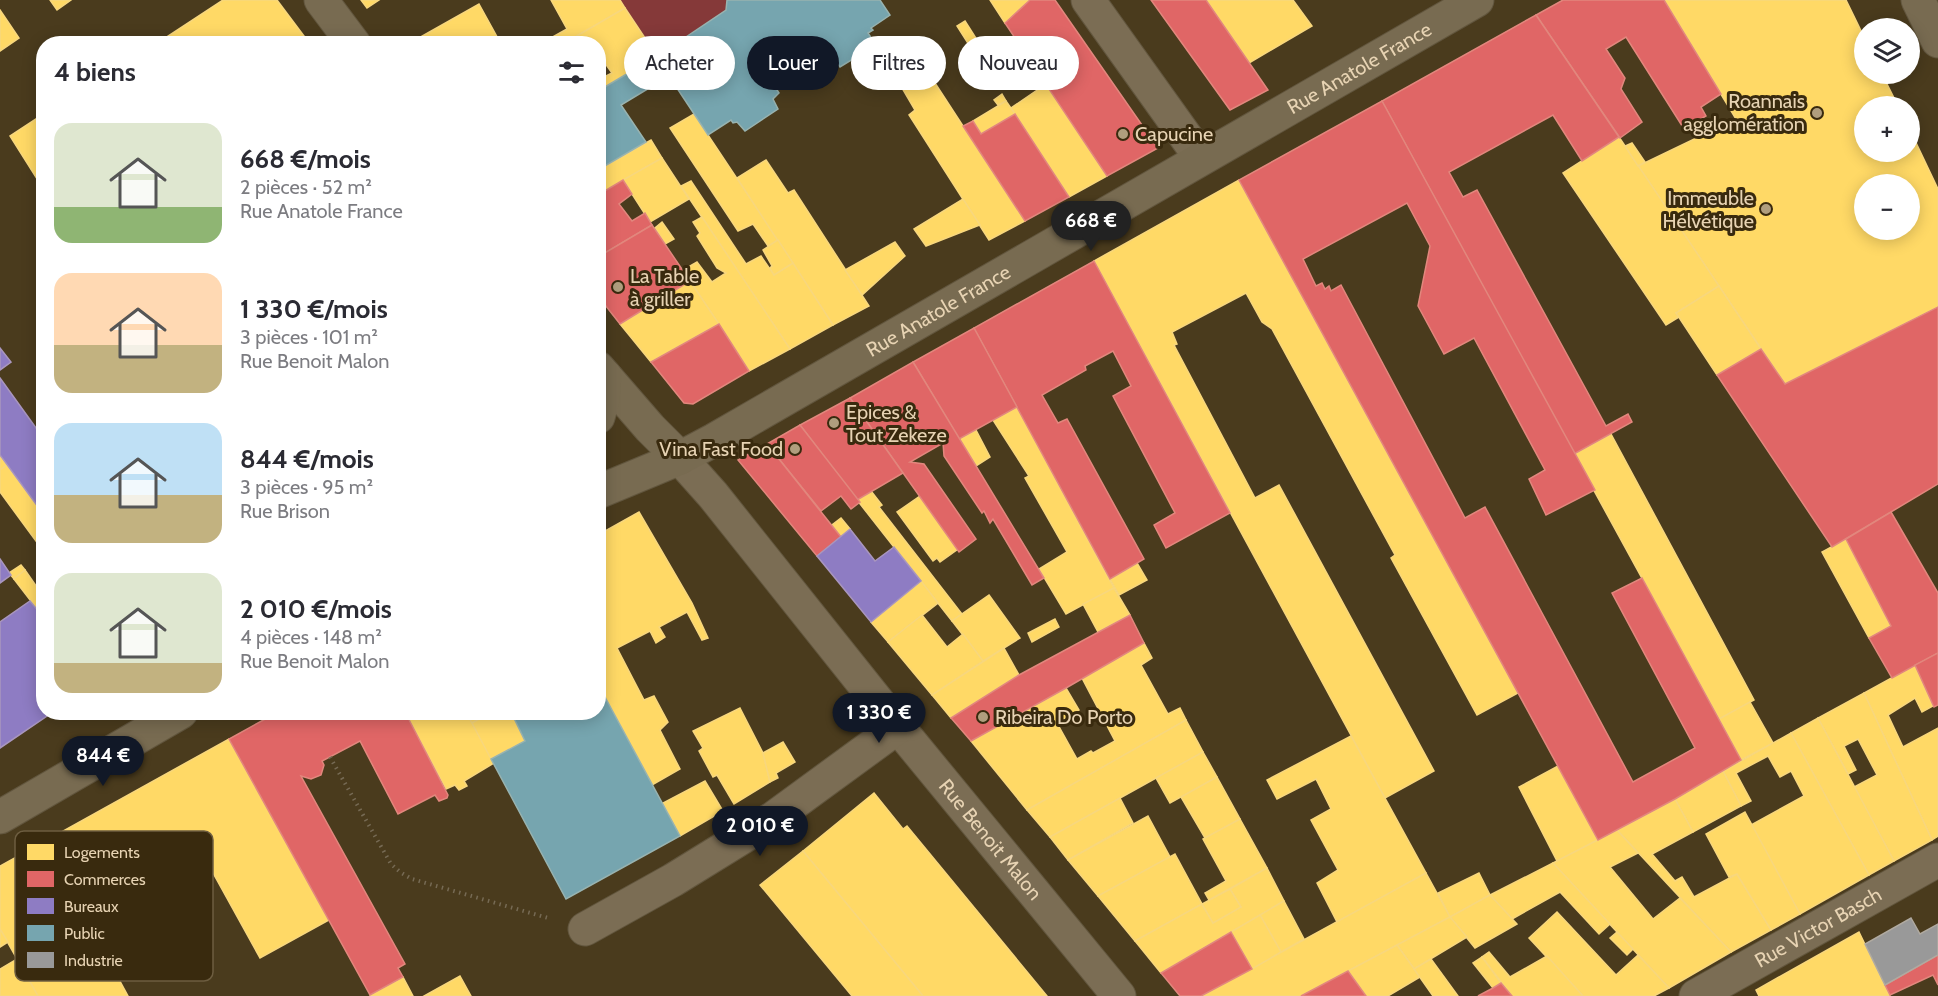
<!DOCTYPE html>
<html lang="fr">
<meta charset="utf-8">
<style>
body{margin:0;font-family:Cabin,sans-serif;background:#f7f7f7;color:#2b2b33;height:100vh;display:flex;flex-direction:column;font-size:22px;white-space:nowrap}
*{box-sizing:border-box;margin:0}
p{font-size:20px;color:#7c7c81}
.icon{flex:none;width:33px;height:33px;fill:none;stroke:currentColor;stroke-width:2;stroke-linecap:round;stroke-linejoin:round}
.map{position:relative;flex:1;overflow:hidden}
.panel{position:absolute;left:36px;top:36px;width:570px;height:684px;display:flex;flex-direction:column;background:#fff;border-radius:24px;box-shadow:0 3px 15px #0003}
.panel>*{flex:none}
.top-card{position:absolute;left:624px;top:36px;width:570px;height:54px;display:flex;gap:12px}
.controls{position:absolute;left:1854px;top:18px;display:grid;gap:12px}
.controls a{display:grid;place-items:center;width:66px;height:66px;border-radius:50%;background:#fff;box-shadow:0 3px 15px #0003;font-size:30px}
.price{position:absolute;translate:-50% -51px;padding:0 14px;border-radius:21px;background:#111827;color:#fff;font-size:20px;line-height:39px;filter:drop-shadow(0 2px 3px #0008)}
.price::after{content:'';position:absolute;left:50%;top:36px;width:18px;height:14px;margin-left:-9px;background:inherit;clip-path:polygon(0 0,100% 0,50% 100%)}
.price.current{background:#222;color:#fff}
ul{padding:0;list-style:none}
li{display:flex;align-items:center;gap:18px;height:150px;padding:0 18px}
li span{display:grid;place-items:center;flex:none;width:168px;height:120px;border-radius:18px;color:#555}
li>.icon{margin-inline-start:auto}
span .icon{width:72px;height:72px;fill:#fffc;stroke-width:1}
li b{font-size:26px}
h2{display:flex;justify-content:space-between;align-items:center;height:72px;padding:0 18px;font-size:26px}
.tag{padding:0 21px;border-radius:27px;background:#fff;box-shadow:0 3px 15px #0003;font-size:21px;line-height:54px}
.tag.current{background:#111827;color:#fff}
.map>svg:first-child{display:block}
.green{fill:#853939}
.homes{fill:#ffd966;stroke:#f8d77d;stroke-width:1.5;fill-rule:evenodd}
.shops{fill:#e06666;stroke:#e2877d;stroke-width:1.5}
.offices{fill:#8e7cc3;stroke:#a996be;stroke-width:1.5}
.public{fill:#76a5af;stroke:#98b3b0;stroke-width:1.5}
.industry{fill:#999;stroke:#b0aaa1;stroke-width:1.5}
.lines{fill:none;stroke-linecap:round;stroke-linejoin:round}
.street-casing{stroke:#62563e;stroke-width:35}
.secondary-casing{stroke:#62563e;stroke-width:35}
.path{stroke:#766a54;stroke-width:4;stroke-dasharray:1.5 4.5;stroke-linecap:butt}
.street{stroke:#7b6d54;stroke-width:33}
.secondary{stroke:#786b51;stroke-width:33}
.poi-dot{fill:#b09e7e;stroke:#392a0e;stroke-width:2}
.labels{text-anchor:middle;stroke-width:6;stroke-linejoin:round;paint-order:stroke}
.street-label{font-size:20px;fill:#e7d3b3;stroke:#392a0e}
.poi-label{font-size:20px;fill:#e7d3b3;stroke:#392a0e;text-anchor:start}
.key{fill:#392a0e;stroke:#6d5d40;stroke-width:1.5}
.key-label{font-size:16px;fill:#e7d3b3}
</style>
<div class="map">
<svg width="1938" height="996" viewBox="0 0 1938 996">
<rect width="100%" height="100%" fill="#4a3b1d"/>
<path class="green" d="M620,0h107l-1,10 -48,32v4l-19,13z"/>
<g class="homes">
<path d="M50,0h21l-14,10z"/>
<path d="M223,0h54l33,44h-150l-1,-2z"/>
<path d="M361,0h18l-12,8z"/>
<path d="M551,0h69l5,8 -62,36h-23l27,-15z"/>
<path d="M990,0h40l-25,23z"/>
<path d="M1206,0h87l19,26 -63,37z"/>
<path d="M1664,0h182l18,37v37h18l16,32h-34v46h46v-22l28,59v118l-153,77 -147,-218 98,-47zM1864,184h46v46h-46z"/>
<path d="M479,4l22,40h-93z"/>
<path d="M625,8l32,48 -59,35v-11l14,-7 -10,-14 -4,2v-17h-35z"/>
<path d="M0,10l19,28 -19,13z"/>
<path d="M965,21l28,44 -8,5 -28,-44z"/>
<path d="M920,60l105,161 -36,19 -80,-125 6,-5 -20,-34z"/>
<path d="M1046,84l61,92 -38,21 -58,-89z"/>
<path d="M1002,94l4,7 -8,4 -4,-5z"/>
<path d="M1006,101l9,13 -34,20 -8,-13z"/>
<path d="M694,114l84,126 -10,6 -15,-22 -15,7 -68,-103z"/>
<path d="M42,115l2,2v73l-34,-54z"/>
<path d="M1720,120l2,6 -15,7 -2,-6z"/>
<path d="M1619,137l100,149 -43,27 3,4 -13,8 -103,-152z"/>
<path d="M651,140l11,18 -64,37v-25z"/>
<path d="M1632,143l13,19 -7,4 -13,-20z"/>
<path d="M662,158l27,41 -39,23 -27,-42z"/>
<path d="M766,160l22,33 6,-3 75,116 -36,19 -96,-147z"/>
<path d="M1239,180l279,513 -41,22 -86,-157 4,-3 -123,-226 -10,-7 -16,-29 -74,39 5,12 -3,1 81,153 24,-13 155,286 -49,27 -291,-537z"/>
<path d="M691,181l55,83 15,-8 13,19 19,-12 40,62 -43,24 -109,-163z"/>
<path d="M963,199l17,26 -54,21 -12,-17z"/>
<path d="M702,217l88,132 -41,22 -66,-101 14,-8 15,20 14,-9 -9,-5 -20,-32 3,-3 -7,-11z"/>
<path d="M662,222l12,17 -9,5 -10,-16z"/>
<path d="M778,240l15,23 -19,12 -4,-7 2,-2 -9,-16z"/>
<path d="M895,242l10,14 -43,39 -17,-25z"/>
<path d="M690,281l29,43 -68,38 -31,-38z"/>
<path d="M1719,286l42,63 -44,26 -41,-62z"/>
<path d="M1017,407l97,181 -48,26 -27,-45 28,-17 -42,-74 4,-2 -36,-56z"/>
<path d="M976,430l14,27 -14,9 -17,-27z"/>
<path d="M1611,434l143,266 -35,19 -145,-265z"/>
<path d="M0,455l7,10 -7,5z"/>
<path d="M7,465l37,50v37l-44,-60v-22z"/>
<path d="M871,491l11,14 -3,2 83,107 -10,7 -95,-121z"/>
<path d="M920,496l38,53 -18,13 -3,-4 -4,3 -36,-49z"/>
<path d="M639,512l53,91 16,35 -6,2 -15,-28 -28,15 6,10 -9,6 -6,-12 -33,17 27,52 10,-4 14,26 -8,8 20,39 -28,16 -54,-101v-149z"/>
<path d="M841,518l9,11 -9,8 -9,-12z"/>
<path d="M1846,539l45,87 -22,12 -47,-86z"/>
<path d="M1137,563l10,17 -28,15 -9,-16z"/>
<path d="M21,565l4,5 -11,9 -5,-6z"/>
<path d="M25,570l16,23 3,-2v27l-30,-39z"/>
<path d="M921,581l17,22 -50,39 -17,-20z"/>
<path d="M1114,588l16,27 -32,17 -15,-28z"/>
<path d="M989,595l31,43 -37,23 -31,-40z"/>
<path d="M922,615l25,32 16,-13 20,27 -51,34 -44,-53z"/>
<path d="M1055,619l4,8 -27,15 -4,-9z"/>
<path d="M1144,643l8,15 -11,7 27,49 12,-6 6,12 -159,90 -56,-69 95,-53 13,22 -22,13 20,36 14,-8 2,2 22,-12 -33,-63z"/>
<path d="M1004,648l15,27 -68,43 -19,-23z"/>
<path d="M1915,665l18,41 -11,6 -7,-14 -27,17 15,32 35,-19v108l-6,4 -68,-147z"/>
<path d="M1864,693l68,147 -38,21 -40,-74 23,-12 -19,-36 -14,7 12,24 -8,4 -30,-56z"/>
<path d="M1750,702l23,41 -32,17 -22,-41z"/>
<path d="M740,708l23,45 7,29 -36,22 -17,-29 -4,2 -14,-26 4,-3 -10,-17z"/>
<path d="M405,712h61l28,51 -30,18 3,5 -8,4 -4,-5 -9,4z"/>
<path d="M466,712h25l-19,11z"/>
<path d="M491,712h20l14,29 -34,18 -19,-36z"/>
<path d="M1818,718l76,143 -25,14 -78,-142z"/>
<path d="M1186,720l17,32 -47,26 -106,59 -23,-27z"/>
<path d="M1791,733l78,142 -69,39 -49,-89 53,-29 -13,-25 -11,6 -12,-21 -32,17 15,28 -10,5 -18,-35z"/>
<path d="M1351,736l75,137 -89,49 -20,-39 21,-13 -27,-50 20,-11 -15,-30 -39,20 -10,-19z"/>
<path d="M229,739l100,181 -69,38 -47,-85 -117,64 32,59h-90l-38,-67v-63z"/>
<path d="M783,742l12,20 -19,11 2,5 -8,4 -7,-29z"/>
<path d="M1203,752l14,25 -47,26 -14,-25z"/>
<path d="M1558,766l40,74 -41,21 -38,-74z"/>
<path d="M1723,771l18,35 -48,26 -18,-33z"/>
<path d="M1217,777l23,42 -35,19 -24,-41z"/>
<path d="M705,781l18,30 -43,25 -17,-33z"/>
<path d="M874,793l29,36 4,-3 140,170h-124l-120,-145z"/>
<path d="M1120,798l13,25 -65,37 -18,-23z"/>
<path d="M1675,799l18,33 -41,22 23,27 7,-4 12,20 43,-23 34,56 -40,22 -114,-122z"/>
<path d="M1745,812l55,102 -29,16 -34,-56 -8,3 -23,-43z"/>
<path d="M1148,816l22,41 -72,39 -30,-36z"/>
<path d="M1240,819l27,49 -58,32 -4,-7 21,-12 -23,-42z"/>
<path d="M1617,830l21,23 -28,14 43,52 27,-21 51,54 -62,36 -116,-125z"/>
<path d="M803,851l120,145h-71l-92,-111z"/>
<path d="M1175,854l27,50 -67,37 -37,-45z"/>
<path d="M1553,863l57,61 -11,10 -39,-42 -48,27 -22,-24z"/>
<path d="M1267,868l17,33 -123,72 -26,-32 67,-37 11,19 28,-16 -11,-18z"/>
<path d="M1426,873l24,44 -149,79h-100z"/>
<path d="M1479,873l11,22 -40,22 -12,-24z"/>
<path d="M1230,889l11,18 -28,16 -11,-19z"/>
<path d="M1490,895l27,29 -42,24 -25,-31z"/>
<path d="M1284,901l20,38 -23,13 -21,-37z"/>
<path d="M1557,912l59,63 22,-20 31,33 -15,8h-71l-54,-58z"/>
<path d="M1260,915l21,37 -29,17 -21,-37z"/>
<path d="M1450,917l17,20 -53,32 -17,-24z"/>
<path d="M0,929l8,13 -8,5z"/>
<path d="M1617,932l16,17 -6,6 -17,-17z"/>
<path d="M1859,932l31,64h-131l-3,-6z"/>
<path d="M1397,945l23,32 -32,19h-22l-18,-25z"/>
<path d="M1489,952l21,25 37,-21 36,40h-71l-30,-39z"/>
<path d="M1482,957l19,26 -8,5 -20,-25z"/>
<path d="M17,959l21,37h-38v-27z"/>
<path d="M1431,959l27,37h-25l-19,-27z"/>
<path d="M460,976l11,20h-47z"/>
<path d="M403,977l10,19h-42l-1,-1z"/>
</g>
<g class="shops">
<path d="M1030,0h25l103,148 -51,28 -102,-153z"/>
<path d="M1151,0h55l62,90 -38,20z"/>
<path d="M1563,0h101l57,94 -20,13 5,9 -22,13 -58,-92 -20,12 19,29 -4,11 21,33 -22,16 -84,-123z"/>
<path d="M1536,15l83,122 -37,24 -29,-46 -104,57 14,25 14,-7 129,236 22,-12 4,8 -58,32 -192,-353z"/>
<path d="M1382,101l213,389 -49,25 -17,-36 16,-9 -71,-132 -30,16 -26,-48 12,-60 -23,-43 -104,56 13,27 6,-3 3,6 4,-3 2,5 10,-6 124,233 20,-11 148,275 62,-34 -83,-155 30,-15 99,182 -66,39 -77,41 -359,-660z"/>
<path d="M1015,114l54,83 -44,24 -62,-95 10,-5 8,13z"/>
<path d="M623,180l9,14 -13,10 13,17 13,-8 7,12 -54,32v-62z"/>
<path d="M652,225l38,56 -70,43 -22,-28v-39z"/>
<path d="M1094,261l136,252 -64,35 -12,-23 21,-12 -62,-117 18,-10 -18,-35 -28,15 1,4 -44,25 16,28 9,-4 77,140 -34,20 -136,-251z"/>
<path d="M1938,307v177l-106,63 -115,-172 44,-26 24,35z"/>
<path d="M719,324l30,47 -56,33 -9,-1 -33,-41z"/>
<path d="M974,328l43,79 -58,32 -46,-77z"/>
<path d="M913,362l131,216 -12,7 -39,-66 -3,4 -6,-12 -2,2 -38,-57 -1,-13 -33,19 14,2 52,75 -17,13 -109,-154z"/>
<path d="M850,398l53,75 -46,27 -57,-75z"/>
<path d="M800,425l60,77 -9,7 -10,-13 -20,15 -54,-67z"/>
<path d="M767,444l74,93 -24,19 -79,-96z"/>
<path d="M1891,512l47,81v60l-46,25 -23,-40 22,-12 -45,-87z"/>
<path d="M1130,615l14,28 -78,45 -95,53 -20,-23 68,-43z"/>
<path d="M1938,653v52l-4,2 -19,-42z"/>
<path d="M278,712h127l43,83 -1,3 -8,3 -4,-6 -37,19 -38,-73 -38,20 2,4 -3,10 -10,4 -10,-3 104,188 -7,4 5,9 -33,18 -141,-256z"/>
<path d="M1231,932l21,37 -51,27h-21l-19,-23z"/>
<path d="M1938,955v30l-5,-10 -43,20 -5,-10z"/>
<path d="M1348,971l18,25h-65z"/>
<path d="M1501,983l11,13h-34l15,-8z"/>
</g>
<g class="offices">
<path d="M0,348l11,14 -11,8z"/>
<path d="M0,378l44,61v76l-44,-60z"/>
<path d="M850,529l25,32 19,-14 27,34 -50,41 -54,-66z"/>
<path d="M0,559l11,16 -11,8z"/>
<path d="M30,601l14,17v94h9l-53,36v-126z"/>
</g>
<g class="public">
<path d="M727,0h153l10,15 -19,13 2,2 -5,3 8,12 -36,22 -7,-10 -7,6 -3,-3 -46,30 2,3 -6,6 5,10 -33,22 -8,-9 -4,1 -2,-3 -23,15 -39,-59 -48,29 25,37 -48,28v-79l59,-35 2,3 19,-13 -1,-3 49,-33z"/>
<path d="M598,684l82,152 -114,63 -75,-140 34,-18 -14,-29h87z"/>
</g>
<path class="industry" d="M1911,918l9,16 18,-10v31l-53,30 -20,-41z"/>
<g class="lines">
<g class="street-casing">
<g id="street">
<path d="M1088,0l113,158"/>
<path id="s1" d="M680,458l33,37 185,232 221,269"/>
<path d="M585,929l88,-49 99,-61 126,-92"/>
<path id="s2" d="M1696,996l242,-136"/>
</g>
</g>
<g class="secondary-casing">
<g id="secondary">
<path d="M321,0l33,44"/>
<path d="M1918,0l20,41"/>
<path d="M598,368l52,60 30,30"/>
<path d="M598,417l5,-17 2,-24"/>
<path id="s3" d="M598,492l82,-34 34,-18 763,-440"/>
<path d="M0,817l181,-105"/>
</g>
</g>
<path class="path" d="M330,757l61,107 9,8 12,7 136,39"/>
<use href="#street" class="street"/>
<use href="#secondary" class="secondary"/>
</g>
<g class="poi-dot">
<circle cx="1817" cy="113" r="6"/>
<circle cx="1123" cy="134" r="6"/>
<circle cx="1766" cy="209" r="6"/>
<circle cx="618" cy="287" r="6"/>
<circle cx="834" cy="423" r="6"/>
<circle cx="795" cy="449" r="6"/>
<circle cx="983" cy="717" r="6"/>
</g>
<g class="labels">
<g class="street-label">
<text dy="7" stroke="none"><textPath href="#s3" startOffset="872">Rue Anatole France</textPath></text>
<text dy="7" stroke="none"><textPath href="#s3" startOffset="386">Rue Anatole France</textPath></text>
<text dy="7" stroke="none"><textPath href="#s1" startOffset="492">Rue Benoit Malon</textPath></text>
<text dy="7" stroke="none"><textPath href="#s2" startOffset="140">Rue Victor Basch</textPath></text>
</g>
<g class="poi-label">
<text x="1805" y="108" text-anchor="end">Roannais<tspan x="1805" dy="23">agglomération</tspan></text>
<text x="1135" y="141">Capucine</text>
<text x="1754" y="205" text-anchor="end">Immeuble<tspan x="1754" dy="23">Hélvétique</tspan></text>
<text x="630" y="283">La Table<tspan x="630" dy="23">à griller</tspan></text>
<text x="846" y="419">Epices &amp;<tspan x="846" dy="23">Tout Zekeze</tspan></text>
<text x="783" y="456" text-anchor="end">Vina Fast Food</text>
<text x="995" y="724">Ribeira Do Porto</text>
</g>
</g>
<rect x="15" y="831" width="198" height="150" rx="9" class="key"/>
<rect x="27" y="844" width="27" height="16" fill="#ffd966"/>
<rect x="27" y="871" width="27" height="16" fill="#e06666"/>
<rect x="27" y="898" width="27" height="16" fill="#8e7cc3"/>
<rect x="27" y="925" width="27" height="16" fill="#76a5af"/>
<rect x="27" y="952" width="27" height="16" fill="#999"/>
<g class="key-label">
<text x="64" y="858">Logements</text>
<text x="64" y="885">Commerces</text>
<text x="64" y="912">Bureaux</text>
<text x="64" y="939">Public</text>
<text x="64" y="966">Industrie</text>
</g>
</svg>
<div class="controls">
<a><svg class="icon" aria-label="layers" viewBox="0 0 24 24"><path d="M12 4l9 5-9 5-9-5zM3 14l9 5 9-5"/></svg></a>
<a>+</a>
<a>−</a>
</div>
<b class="price current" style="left:1091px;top:252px">668 €</b>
<b class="price" style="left:879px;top:744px">1 330 €</b>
<b class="price" style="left:103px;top:787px">844 €</b>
<b class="price" style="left:760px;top:857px">2 010 €</b>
<div class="top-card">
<a class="tag">Acheter</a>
<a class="tag current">Louer</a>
<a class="tag">Filtres</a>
<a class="tag">Nouveau</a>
</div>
<section class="panel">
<h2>4 biens<svg class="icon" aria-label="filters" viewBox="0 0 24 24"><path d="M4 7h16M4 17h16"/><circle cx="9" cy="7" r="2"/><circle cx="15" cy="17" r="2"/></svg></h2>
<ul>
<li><span style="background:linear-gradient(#dfe7d0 70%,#8fb573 0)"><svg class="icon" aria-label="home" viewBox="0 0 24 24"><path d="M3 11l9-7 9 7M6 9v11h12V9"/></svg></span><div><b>668 €/mois</b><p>2 pièces · 52 m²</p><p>Rue Anatole France</p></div></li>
<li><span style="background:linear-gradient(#ffd9b3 60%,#c2b280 0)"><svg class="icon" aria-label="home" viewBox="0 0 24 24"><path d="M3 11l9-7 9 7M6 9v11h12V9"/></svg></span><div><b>1 330 €/mois</b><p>3 pièces · 101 m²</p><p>Rue Benoit Malon</p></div></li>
<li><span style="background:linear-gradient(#bfe0f5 60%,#c2b280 0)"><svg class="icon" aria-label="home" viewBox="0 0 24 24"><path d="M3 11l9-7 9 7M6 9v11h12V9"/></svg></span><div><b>844 €/mois</b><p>3 pièces · 95 m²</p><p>Rue Brison</p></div></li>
<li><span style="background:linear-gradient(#dfe7d0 75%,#c2b280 0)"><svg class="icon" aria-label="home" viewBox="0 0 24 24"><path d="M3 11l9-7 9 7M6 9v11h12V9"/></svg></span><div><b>2 010 €/mois</b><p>4 pièces · 148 m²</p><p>Rue Benoit Malon</p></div></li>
</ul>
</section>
</div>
